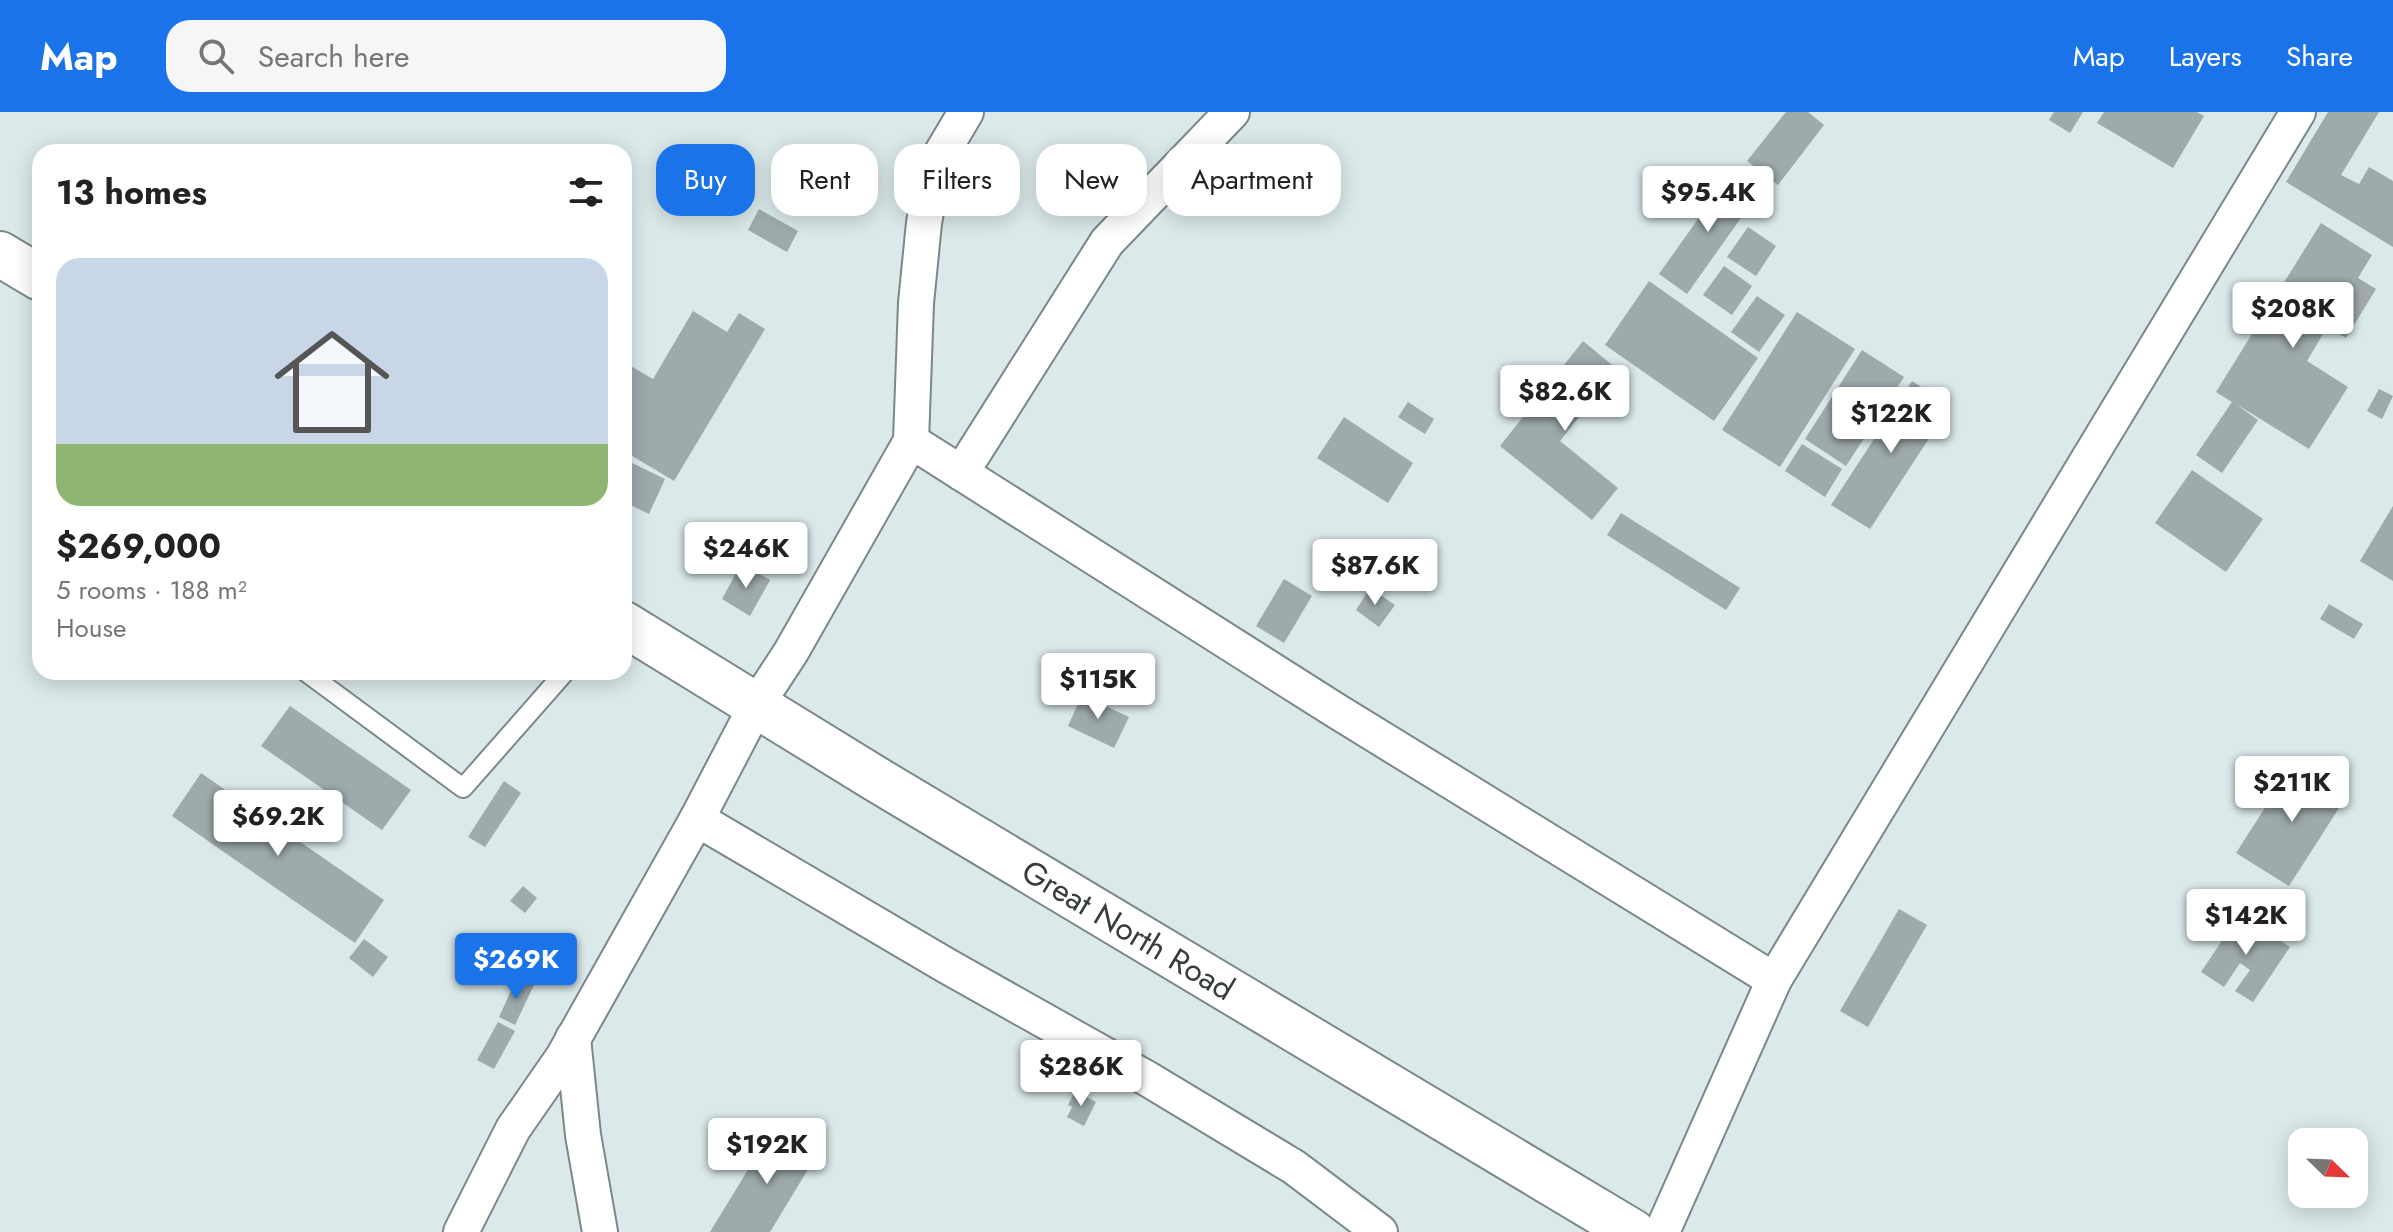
<!DOCTYPE html>
<meta charset="utf-8">
<style>
body{margin:0;font-family:Jost,sans-serif;background:#f6f6f6;color:#222;height:100vh;display:flex;flex-direction:column;font-size:30px;white-space:nowrap}
*{box-sizing:border-box;margin:0}
p{font-size:26px;color:#767676}
.icon{flex:none;width:44px;height:44px;fill:none;stroke:currentColor;stroke-width:2;stroke-linecap:round;stroke-linejoin:round}
.map{position:relative;flex:1;overflow:hidden}
.panel{position:absolute;left:32px;top:32px;width:600px;height:536px;display:flex;flex-direction:column;background:#fff;border-radius:24px;box-shadow:0 4px 20px #0003}
.panel>*{flex:none}
.top-card{position:absolute;left:656px;top:32px;width:760px;height:72px;display:flex;gap:16px}
.needle{width:52px;rotate:113deg}
.controls{position:absolute;left:2288px;top:1016px;display:grid;gap:16px}
.controls a{display:grid;place-items:center;width:80px;height:80px;border-radius:16px;background:#fff;box-shadow:0 4px 20px #0003;font-size:40px}
.price{position:absolute;translate:-50% -68px;padding:0 18px;border-radius:8px;background:#fff;color:#222;font-size:26px;line-height:52px;filter:drop-shadow(0 2px 4px #0008)}
.price::after{content:'';position:absolute;left:50%;top:48px;width:24px;height:18px;margin-left:-12px;background:inherit;clip-path:polygon(0 0,100% 0,50% 100%)}
.price.selected{background:#1a73e8;color:#fff}
ul{padding:0;list-style:none}
li{display:grid;align-content:center;gap:16px;height:424px;padding:0 24px}
li+li{border-top:2px solid #e0e0e0}
li span{display:grid;place-items:center;height:248px;border-radius:24px;color:#555}
li>.icon{margin-inline-start:auto}
span .icon{width:144px;height:144px;fill:#fffc;stroke-width:1}
li b{font-size:34px}
h2{display:flex;justify-content:space-between;align-items:center;height:96px;padding:0 24px;font-size:34px}
.tag{padding:0 28px;border-radius:24px;background:#fff;box-shadow:0 4px 20px #0003;font-size:28px;line-height:72px}
.tag.selected{background:#1a73e8;color:#fff}
header{display:flex;align-items:center;gap:48px;box-sizing:border-box;height:112px;padding:0 40px;background:#1a73e8;color:#fff}
header strong{font-size:38px}
nav{display:flex;gap:44px;margin-inline-start:auto;font-size:28px}
.search{width:560px;height:72px;background:#f6f6f6;display:flex;align-items:center;gap:20px;box-sizing:border-box;padding:0 28px;border-radius:24px;color:#767676;font-size:30px}
.map>svg:first-child{display:block}
.building{fill:#9eaaac}
.lines{fill:none;stroke-linecap:round;stroke-linejoin:round}
.lane-casing{stroke:#7b8889;stroke-width:22}
.street-casing{stroke:#7b8889;stroke-width:38}
.highway-casing{stroke:#7b8889;stroke-width:48}
.lane{stroke:#fff;stroke-width:18}
.street{stroke:#fff;stroke-width:34}
.highway{stroke:#fff;stroke-width:44}
.labels{text-anchor:middle;stroke-width:7;stroke-linejoin:round;paint-order:stroke}
.street-label{font-size:32px;fill:#373c3d;stroke:#fff}
</style>
<header>
<strong>Map</strong>
<div class="search"><svg class="icon" aria-label="search" viewBox="0 0 24 24"><circle cx="10" cy="10" r="6"/><path d="M15 15l6 6"/></svg>Search here</div>
<nav><a>Map</a><a>Layers</a><a>Share</a></nav>
</header>
<div class="map">
<svg width="2393" height="1120" viewBox="0 0 2393 1120">
<rect width="100%" height="100%" fill="#dbe9ea"/>
<g class="building">
<path d="M1786,0h22l16,13 -46,60 -31,-24z"/>
<path d="M2054,0h29l-13,21 -21,-13z"/>
<path d="M2104,0h93l7,4 -31,52 -76,-45z"/>
<path d="M2328,0h51l-38,63 18,9 10,-17 24,14v66l-107,-65z"/>
<path d="M1730,62l28,20 -71,100 -28,-20z"/>
<path d="M759,97l39,22 -11,21 -39,-22z"/>
<path d="M2321,111l51,32 -14,23 18,11 -30,49 -19,-11 -20,34 41,26 -39,62 -73,-45 22,16 -36,53 -26,-18 36,-53 -16,-10z"/>
<path d="M1748,115l28,19 -20,30 -29,-19z"/>
<path d="M1724,154l28,20 -20,29 -29,-20z"/>
<path d="M1649,169l109,77 -44,63 -109,-76z"/>
<path d="M1757,184l28,19 -26,37 -28,-20z"/>
<path d="M693,199l34,21 12,-19 26,16 -91,152 -50,-30v-89l29,17z"/>
<path d="M1797,200l58,37 -75,118 -58,-37z"/>
<path d="M1583,229l34,28 -57,72 58,47 -26,32 -92,-74z"/>
<path d="M1862,238l42,27 -58,89 -41,-27z"/>
<path d="M1912,269l38,25 -80,123 -39,-24z"/>
<path d="M2379,277l14,7 -11,23 -15,-8z"/>
<path d="M1408,290l26,17 -9,15 -27,-17z"/>
<path d="M1344,305l69,46 -25,40 -71,-45z"/>
<path d="M1802,332l40,25 -17,28 -40,-26z"/>
<path d="M624,347l41,20 -16,35 -25,-12z"/>
<path d="M2192,358l71,49 -37,53 -71,-49z"/>
<path d="M2393,394v75l-33,-20z"/>
<path d="M1621,401l119,75 -14,22 -119,-75z"/>
<path d="M741,452l29,16 -20,36 -28,-17z"/>
<path d="M1284,467l28,17 -28,47 -28,-17z"/>
<path d="M1370,476l25,17 -16,22 -23,-17z"/>
<path d="M2329,492l34,20 -9,15 -34,-20z"/>
<path d="M1082,583l47,22 -15,31 -46,-22z"/>
<path d="M290,594l121,84 -29,40 -121,-84z"/>
<path d="M2295,649l53,33 -59,92 -53,-33z"/>
<path d="M201,661l183,127 -29,43 -183,-127z"/>
<path d="M504,669l17,12 -36,54 -17,-10z"/>
<path d="M523,774l14,12 -12,15 -15,-12z"/>
<path d="M1899,797l28,16 -59,102 -28,-16z"/>
<path d="M2240,802l50,33 -37,55 -18,-11 15,-21 -10,-7 -16,24 -23,-15z"/>
<path d="M364,827l24,18 -15,20 -24,-19z"/>
<path d="M517,866l17,7 -19,40 -16,-8z"/>
<path d="M498,910l17,9 -21,38 -17,-9z"/>
<path d="M1075,979l21,11 -12,24 -17,-9 5,-10 -4,-2z"/>
<path d="M774,1015l44,26 -48,79h-60z"/>
</g>
<g class="lines">
<g class="lane-casing">
<path id="lane" d="M306,560l157,116 102,-116"/>
</g>
<g class="street-casing">
<g id="street">
<path d="M911,329l424,269 439,270"/>
<path d="M961,361l146,-231 125,-130"/>
<path d="M697,707l250,147 201,113 146,88 86,65"/>
<path d="M573,926l10,97 17,97"/>
<path d="M461,1120l52,-103 50,-72 134,-238 60,-115 34,-52 120,-211 5,-138 8,-80 10,-57 32,-54"/>
<path d="M1662,1120l112,-252 524,-868"/>
</g>
</g>
<g class="highway-casing">
<g id="highway">
<path d="M0,142l40,24"/>
<path d="M624,512l252,155 757,453"/>
</g>
</g>
<use href="#lane" class="lane"/>
<use href="#street" class="street"/>
<use href="#highway" class="highway"/>
</g>
<g class="labels">
<g class="street-label">
<text transform="translate(1128 818) rotate(31)" y="11">Great North Road</text>
</g>
</g>
</svg>
<div class="controls">
<a><svg class="needle" viewBox="-14 -14 28 28"><path d="M0-13l5 13h-10z" fill="#e53935"/><path d="M0 13l5-13h-10z" fill="#767676"/></svg></a>
</div>
<b class="price" style="left:1708px;top:122px">$95.4K</b>
<b class="price" style="left:2293px;top:238px">$208K</b>
<b class="price" style="left:1565px;top:321px">$82.6K</b>
<b class="price" style="left:1891px;top:343px">$122K</b>
<b class="price" style="left:746px;top:478px">$246K</b>
<b class="price" style="left:1375px;top:495px">$87.6K</b>
<b class="price" style="left:1098px;top:609px">$115K</b>
<b class="price" style="left:2292px;top:712px">$211K</b>
<b class="price" style="left:278px;top:746px">$69.2K</b>
<b class="price" style="left:2246px;top:845px">$142K</b>
<b class="price selected" style="left:516px;top:889px">$269K</b>
<b class="price" style="left:1081px;top:996px">$286K</b>
<b class="price" style="left:767px;top:1074px">$192K</b>
<div class="top-card">
<a class="tag selected">Buy</a>
<a class="tag">Rent</a>
<a class="tag">Filters</a>
<a class="tag">New</a>
<a class="tag">Apartment</a>
</div>
<section class="panel">
<h2>13 homes<svg class="icon" aria-label="filters" viewBox="0 0 24 24"><path d="M4 7h16M4 17h16"/><circle cx="9" cy="7" r="2"/><circle cx="15" cy="17" r="2"/></svg></h2>
<ul>
<li><span style="background:linear-gradient(#c9d6e8 75%,#8fb573 0)"><svg class="icon" aria-label="home" viewBox="0 0 24 24"><path d="M3 11l9-7 9 7M6 9v11h12V9"/></svg></span><div><b>$269,000</b><p>5 rooms · 188 m²</p><p>House</p></div></li>
</ul>
</section>
</div>
